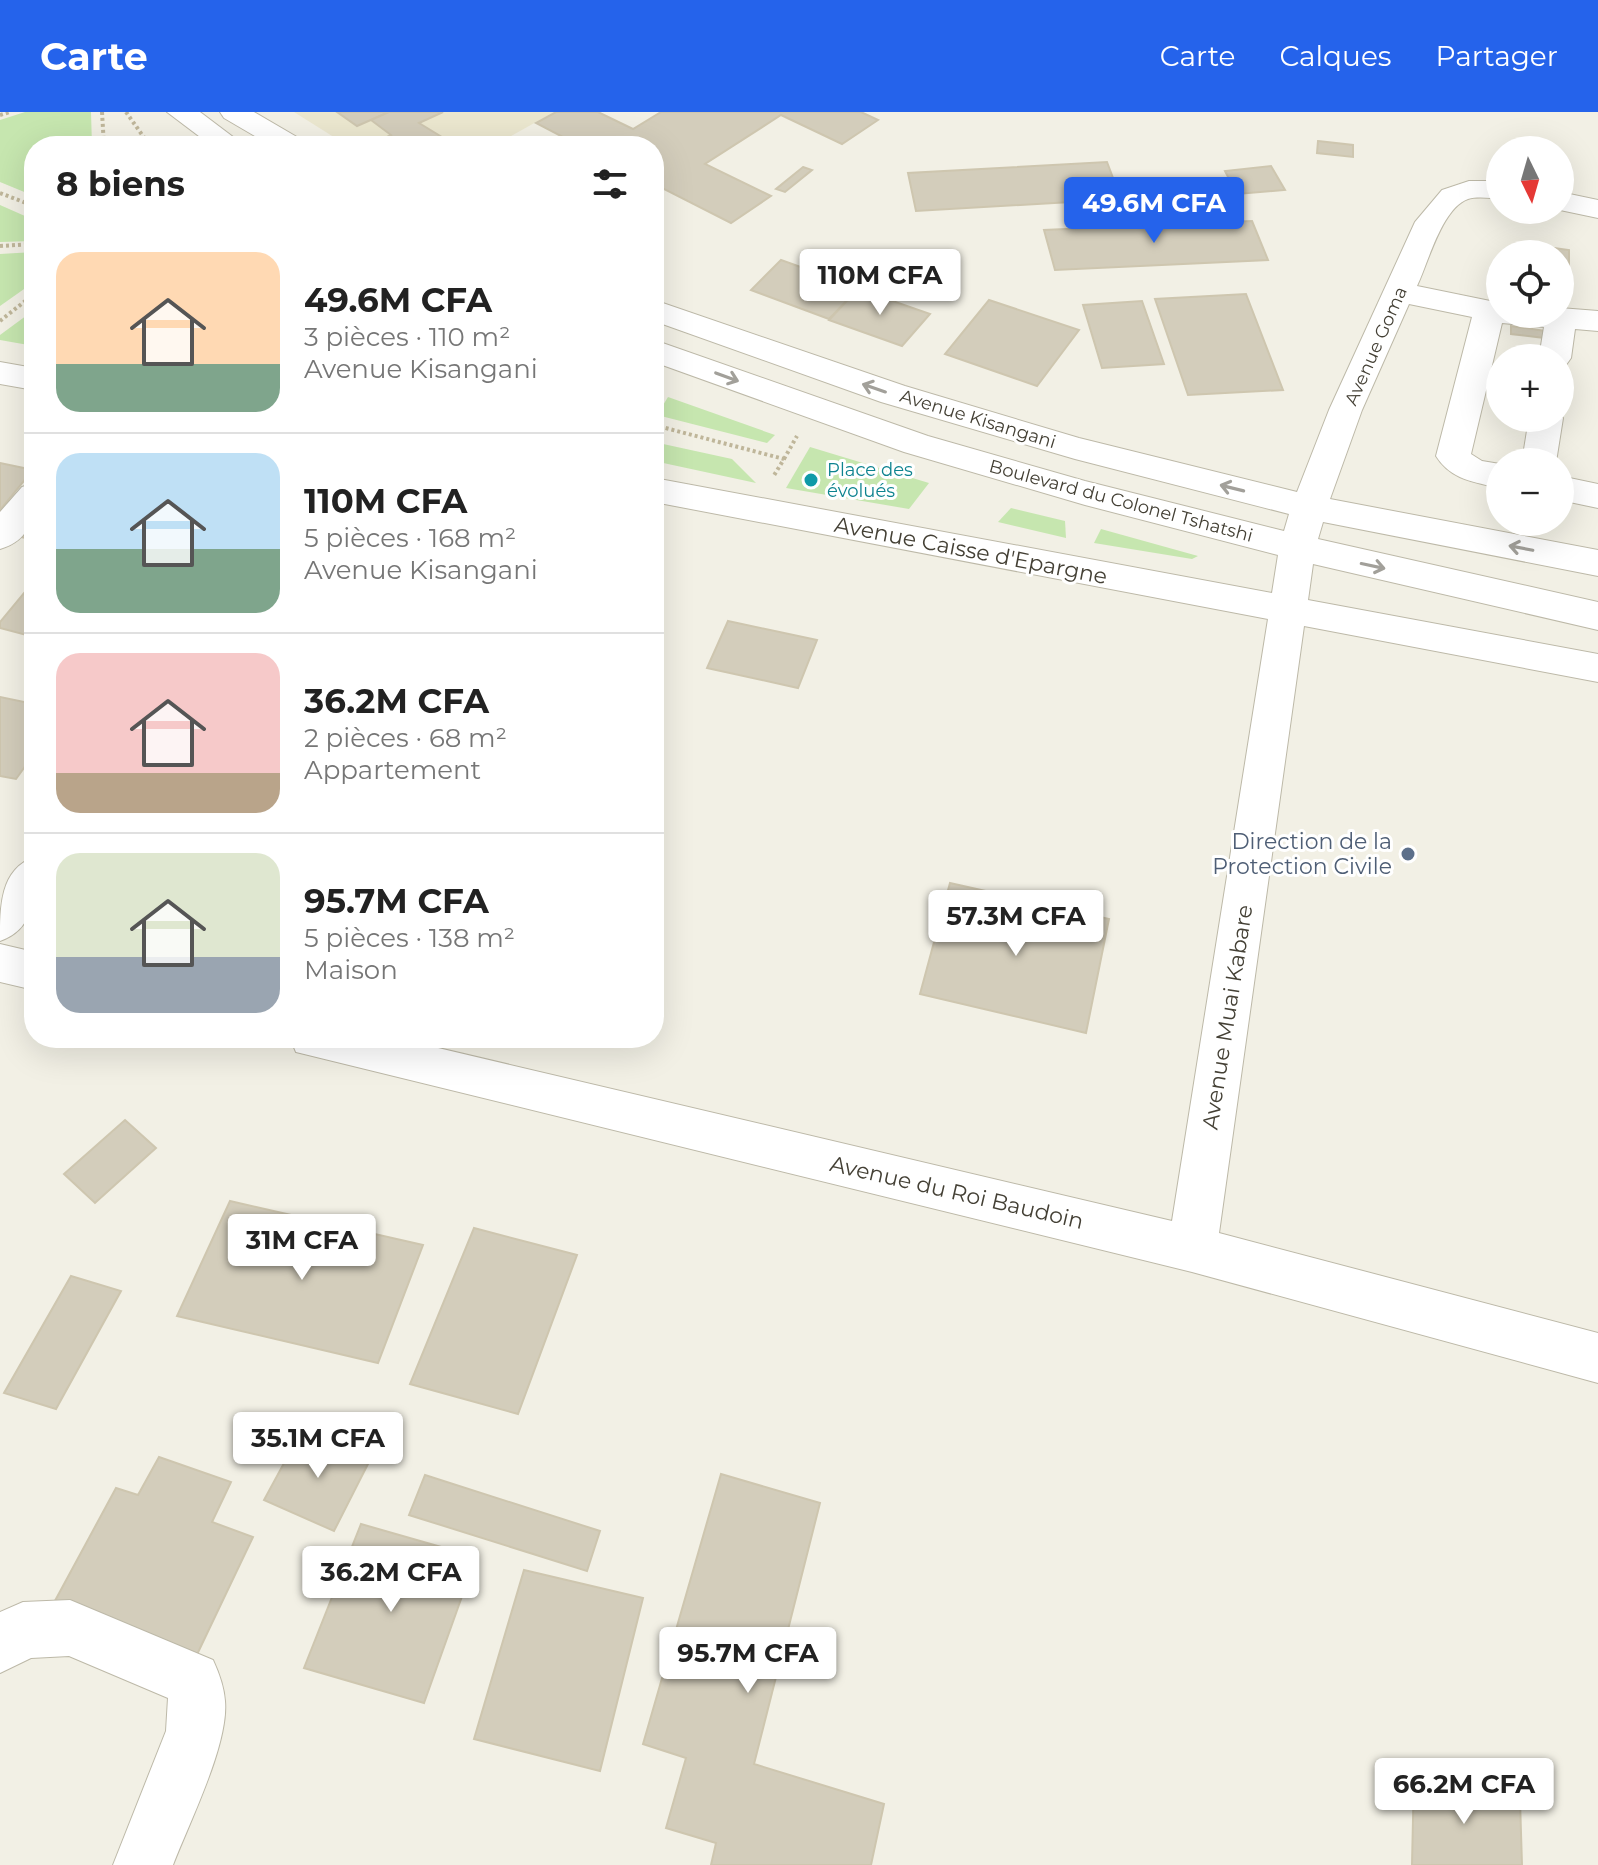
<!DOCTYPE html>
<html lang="fr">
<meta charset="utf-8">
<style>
body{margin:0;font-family:Montserrat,sans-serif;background:#f2f2f2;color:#222;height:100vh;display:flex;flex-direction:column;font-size:30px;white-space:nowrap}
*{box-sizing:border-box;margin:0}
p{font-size:26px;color:#767676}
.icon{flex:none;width:44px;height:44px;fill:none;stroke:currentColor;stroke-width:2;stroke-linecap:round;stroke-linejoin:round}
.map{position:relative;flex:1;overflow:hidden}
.details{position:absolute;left:24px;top:24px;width:640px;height:912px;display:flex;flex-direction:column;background:#fff;border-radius:32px;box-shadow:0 8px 32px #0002}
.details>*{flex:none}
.needle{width:52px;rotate:175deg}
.tools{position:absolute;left:1486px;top:24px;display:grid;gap:16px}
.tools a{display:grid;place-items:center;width:88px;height:88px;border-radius:50%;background:#fff;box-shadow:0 8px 32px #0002;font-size:40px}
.price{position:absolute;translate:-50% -68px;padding:0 18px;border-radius:8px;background:#fff;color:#222;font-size:26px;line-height:52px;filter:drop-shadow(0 2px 4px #0008)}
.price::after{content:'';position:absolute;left:50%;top:48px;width:24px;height:18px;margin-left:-12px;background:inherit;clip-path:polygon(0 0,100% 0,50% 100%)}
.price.on{background:#2563eb;color:#fff}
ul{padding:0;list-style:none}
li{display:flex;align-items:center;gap:24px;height:200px;padding:0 32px}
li+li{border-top:2px solid #e0e0e0}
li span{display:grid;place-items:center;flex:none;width:224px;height:160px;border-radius:24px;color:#555}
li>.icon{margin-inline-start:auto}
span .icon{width:96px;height:96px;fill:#fffc;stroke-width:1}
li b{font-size:34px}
h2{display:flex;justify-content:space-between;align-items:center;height:96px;padding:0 32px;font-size:34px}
header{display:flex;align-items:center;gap:48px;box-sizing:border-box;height:112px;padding:0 40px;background:#2563eb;color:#fff}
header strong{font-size:38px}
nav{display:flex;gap:44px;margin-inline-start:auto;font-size:28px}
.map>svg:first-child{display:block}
.education{fill:#ebe7cf}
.green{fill:#c6e6af}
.building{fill:#d3cdbb;stroke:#cec6af;stroke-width:2}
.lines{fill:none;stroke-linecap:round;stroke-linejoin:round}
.minor-casing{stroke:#bdb9a8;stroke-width:2}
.path{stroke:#bfb69a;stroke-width:4;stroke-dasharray:3 3;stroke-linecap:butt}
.minor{fill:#fff;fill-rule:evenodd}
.oneway{stroke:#a2a09a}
.culture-dot{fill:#0f9aa8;stroke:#fff;stroke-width:3}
.service-dot{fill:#5c6f8a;stroke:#fff;stroke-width:3}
.labels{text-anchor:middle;stroke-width:6;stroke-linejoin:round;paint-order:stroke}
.far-street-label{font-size:18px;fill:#444035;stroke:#fff}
.far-culture-label{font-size:18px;fill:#0d838f;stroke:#fff;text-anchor:start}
.street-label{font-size:22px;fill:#444035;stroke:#fff}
.service-label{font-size:22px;fill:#4e5e75;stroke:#fff;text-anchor:end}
</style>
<header>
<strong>Carte</strong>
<nav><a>Carte</a><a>Calques</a><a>Partager</a></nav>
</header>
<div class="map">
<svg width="1598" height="1753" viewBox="0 0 1598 1753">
<rect width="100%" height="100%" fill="#f2f0e5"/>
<path class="education" d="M294,0h260l-61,34h-145z"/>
<g class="green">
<path d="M25,0h66l1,34h-58v50l-34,-14v-62z"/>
<path d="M0,93l34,15v21l-34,1z"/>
<path d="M34,140v30l-34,24v-52z"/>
<path d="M34,198v36l-34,-6v-5z"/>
<path d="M668,285l107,38 -8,8 -110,-28z"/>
<path d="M654,330l78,17 24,24 -102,-22z"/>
<path d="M810,335l119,36 -20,26 -123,-21z"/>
<path d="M1011,396l54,13 1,17 -68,-16z"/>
<path d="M1101,417l97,27 -6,3 -98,-16z"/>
</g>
<g class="building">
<path d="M337,0h52l-32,14z"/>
<path d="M389,0h54l-24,11 21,13 -20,10h-41l-4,-3 16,-8 -20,-15z"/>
<path d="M556,0h42l35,17 28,-17h200l17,8 -36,24 -61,-29 -76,49 66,32 -40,27 -77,-39v-38h-74l-44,-23z"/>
<path d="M1318,29l35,4v12l-36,-4z"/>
<path d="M1107,50l14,37 -205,12 -8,-38z"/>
<path d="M1271,54l14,24 -48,4 -12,-23z"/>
<path d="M803,55l9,3 -27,22 -9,-3z"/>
<path d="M1252,109l16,39 -213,10 -11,-40z"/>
<path d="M1540,134l29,4v16l-9,-2v-10h-20z"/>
<path d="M781,148l78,28 -30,31 -78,-29z"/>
<path d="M858,177l72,25 -28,32 -73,-26z"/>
<path d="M1246,182l37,96 -95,5 -33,-96z"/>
<path d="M989,188l90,30 -42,56 -92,-32z"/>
<path d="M1142,189l22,63 -62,4 -19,-63z"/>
<path d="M1511,214l42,6v7l-42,-5z"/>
<path d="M0,351l33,7 -33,40z"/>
<path d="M34,397v31l-22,-5z"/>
<path d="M34,469v56l-34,-9v-6z"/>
<path d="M728,509l89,19 -19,48 -91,-20z"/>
<path d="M0,585l34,7v50l-18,25 -16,-3z"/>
<path d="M950,771l159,36 -23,114 -166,-39z"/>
<path d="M125,1008l31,28 -61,55 -31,-29z"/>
<path d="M230,1089l193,44 -45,118 -201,-47z"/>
<path d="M474,1116l103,27 -59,159 -108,-30z"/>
<path d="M71,1164l50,15 -65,118 -52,-16z"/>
<path d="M302,1318l69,28 -37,73 -70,-31z"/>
<path d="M159,1345l72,25 -19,40 41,15 -60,126 -143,-53 66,-122 22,7z"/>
<path d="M721,1362l99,29 -66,261 130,40 -13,61h-160l5,-22 -50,-15 20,-70 -43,-14z"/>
<path d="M425,1363l175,56 -13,40 -178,-56z"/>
<path d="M361,1412l115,33 -52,146 -120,-35z"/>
<path d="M524,1458l119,28 -43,173 -126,-32z"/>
<path d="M1414,1662l106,26 2,65h-110z"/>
</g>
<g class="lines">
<g class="minor-casing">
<g id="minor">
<path d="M167,0h33l45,34h-33z"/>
<path d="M220,0h34l48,28 4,6h-34l-48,-28z"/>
<path d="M1469,69h31v18c-10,-1 -22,-3 -32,0 -26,9 -40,64 -51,87l83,17v11h60v-6l38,3v20l-23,-2 -4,29 -5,7 -6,2v-9h-21l5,-31 -42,-4 -31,131 11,7 18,3v24c-26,-6 -49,-8 -64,-32l36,-139 -63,-13 -47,106 -32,89 268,51v26l-275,-54 -5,17 280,63v28l-285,-66 -5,36 290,54v28l-294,-56 -85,607 379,100v50l-406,-111 -896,-220 -6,-14h106l776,183 96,-602 -614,-117v-24l618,115 6,-38 -193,-50 -181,-53 -250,-90v-22l274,96 157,45 199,50 5,-17 -214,-55 -194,-57 -227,-81v-21l251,86 174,52 218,54 32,-82 86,-188 27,-32z"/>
<path d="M1560,80l38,8v18l-38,-8z"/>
<path d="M0,250l34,6v22l-34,-6z"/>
<path d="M1560,302l3,4 -7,44h-34l7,-44h31z"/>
<path d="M1560,364l38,8v24l-38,-8z"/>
<path d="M34,371c0,30 0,56 -34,66v-37l22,-25z"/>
<path d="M34,745c0,34 4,71 -34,84 0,-35 0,-71 34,-84z"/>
<path d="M0,832l34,8v38l-34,-8z"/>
<path d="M70,1488l143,60c6,13 11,27 12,41 4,43 -36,122 -52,164h-60l53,-134 2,-33 -99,-42 -38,2 -31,15v-61l23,-10z"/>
</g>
</g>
<g class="path">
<path d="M102,0l2,34"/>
<path d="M126,0l24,34"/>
<path d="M0,3l10,-3"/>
<path d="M0,81l34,13"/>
<path d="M0,134l34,-2"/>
<path d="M0,209l34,-27"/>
<path d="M654,288l8,-12"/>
<path d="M654,313l130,34 -11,18"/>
<path d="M784,347l13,-23"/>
</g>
<use href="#minor" class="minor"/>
</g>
<defs><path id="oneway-shaft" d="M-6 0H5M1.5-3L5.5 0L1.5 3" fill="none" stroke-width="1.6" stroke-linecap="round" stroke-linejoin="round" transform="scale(2)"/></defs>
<g class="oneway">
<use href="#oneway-shaft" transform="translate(727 265) rotate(20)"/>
<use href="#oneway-shaft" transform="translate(874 276) rotate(-161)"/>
<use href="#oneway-shaft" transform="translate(1232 376) rotate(-166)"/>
<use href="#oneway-shaft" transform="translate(1521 436) rotate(-169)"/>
<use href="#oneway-shaft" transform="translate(1373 454) rotate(12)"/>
</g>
<circle class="culture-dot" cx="811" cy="368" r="8"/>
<circle class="service-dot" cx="1408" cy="742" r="8"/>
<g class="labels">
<g class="far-street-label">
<text transform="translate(1376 234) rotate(-66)" y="6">Avenue Goma</text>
<text transform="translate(978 307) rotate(17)" y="6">Avenue Kisangani</text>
<text transform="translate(1121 389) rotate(15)" y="6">Boulevard du Colonel Tshatshi</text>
</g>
<g class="far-culture-label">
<text x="827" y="364">Place des<tspan x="827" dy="21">évolués</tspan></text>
</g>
<g class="street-label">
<text transform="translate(971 438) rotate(11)" y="8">Avenue Caisse d'Epargne</text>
<text transform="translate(1227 905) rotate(-81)" y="8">Avenue Muai Kabare</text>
<text transform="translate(957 1080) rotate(13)" y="8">Avenue du Roi Baudoin</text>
</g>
<g class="service-label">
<text x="1392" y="737">Direction de la<tspan x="1392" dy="25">Protection Civile</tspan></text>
</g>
</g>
</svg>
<div class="tools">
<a><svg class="needle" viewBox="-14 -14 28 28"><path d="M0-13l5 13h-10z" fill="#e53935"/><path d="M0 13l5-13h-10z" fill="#767676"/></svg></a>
<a><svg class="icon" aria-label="locate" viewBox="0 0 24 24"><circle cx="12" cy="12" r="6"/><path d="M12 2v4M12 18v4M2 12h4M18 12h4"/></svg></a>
<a>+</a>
<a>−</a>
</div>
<b class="price on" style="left:1154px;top:133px">49.6M CFA</b>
<b class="price" style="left:880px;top:205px">110M CFA</b>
<b class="price" style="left:1016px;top:846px">57.3M CFA</b>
<b class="price" style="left:302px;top:1170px">31M CFA</b>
<b class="price" style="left:318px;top:1368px">35.1M CFA</b>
<b class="price" style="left:391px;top:1502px">36.2M CFA</b>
<b class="price" style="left:748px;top:1583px">95.7M CFA</b>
<b class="price" style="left:1464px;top:1714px">66.2M CFA</b>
<section class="details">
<h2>8 biens<svg class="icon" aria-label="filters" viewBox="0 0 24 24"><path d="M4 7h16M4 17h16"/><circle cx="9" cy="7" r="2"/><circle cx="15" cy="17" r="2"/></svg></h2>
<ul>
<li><span style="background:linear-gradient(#ffd9b3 70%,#7fa58c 0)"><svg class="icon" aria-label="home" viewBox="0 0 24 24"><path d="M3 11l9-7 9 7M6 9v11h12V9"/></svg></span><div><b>49.6M CFA</b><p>3 pièces · 110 m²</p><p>Avenue Kisangani</p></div></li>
<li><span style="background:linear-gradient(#bfe0f5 60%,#7fa58c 0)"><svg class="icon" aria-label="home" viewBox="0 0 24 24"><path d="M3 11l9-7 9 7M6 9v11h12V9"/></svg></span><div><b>110M CFA</b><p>5 pièces · 168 m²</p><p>Avenue Kisangani</p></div></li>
<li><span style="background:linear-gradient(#f6c9c9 75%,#b9a48a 0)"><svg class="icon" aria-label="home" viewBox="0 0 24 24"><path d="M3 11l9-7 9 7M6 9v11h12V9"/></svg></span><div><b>36.2M CFA</b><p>2 pièces · 68 m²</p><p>Appartement</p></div></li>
<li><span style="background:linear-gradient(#dfe7d0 65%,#9aa5b1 0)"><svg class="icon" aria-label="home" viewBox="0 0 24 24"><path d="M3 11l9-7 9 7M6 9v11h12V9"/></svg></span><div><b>95.7M CFA</b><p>5 pièces · 138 m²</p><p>Maison</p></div></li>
</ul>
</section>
</div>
